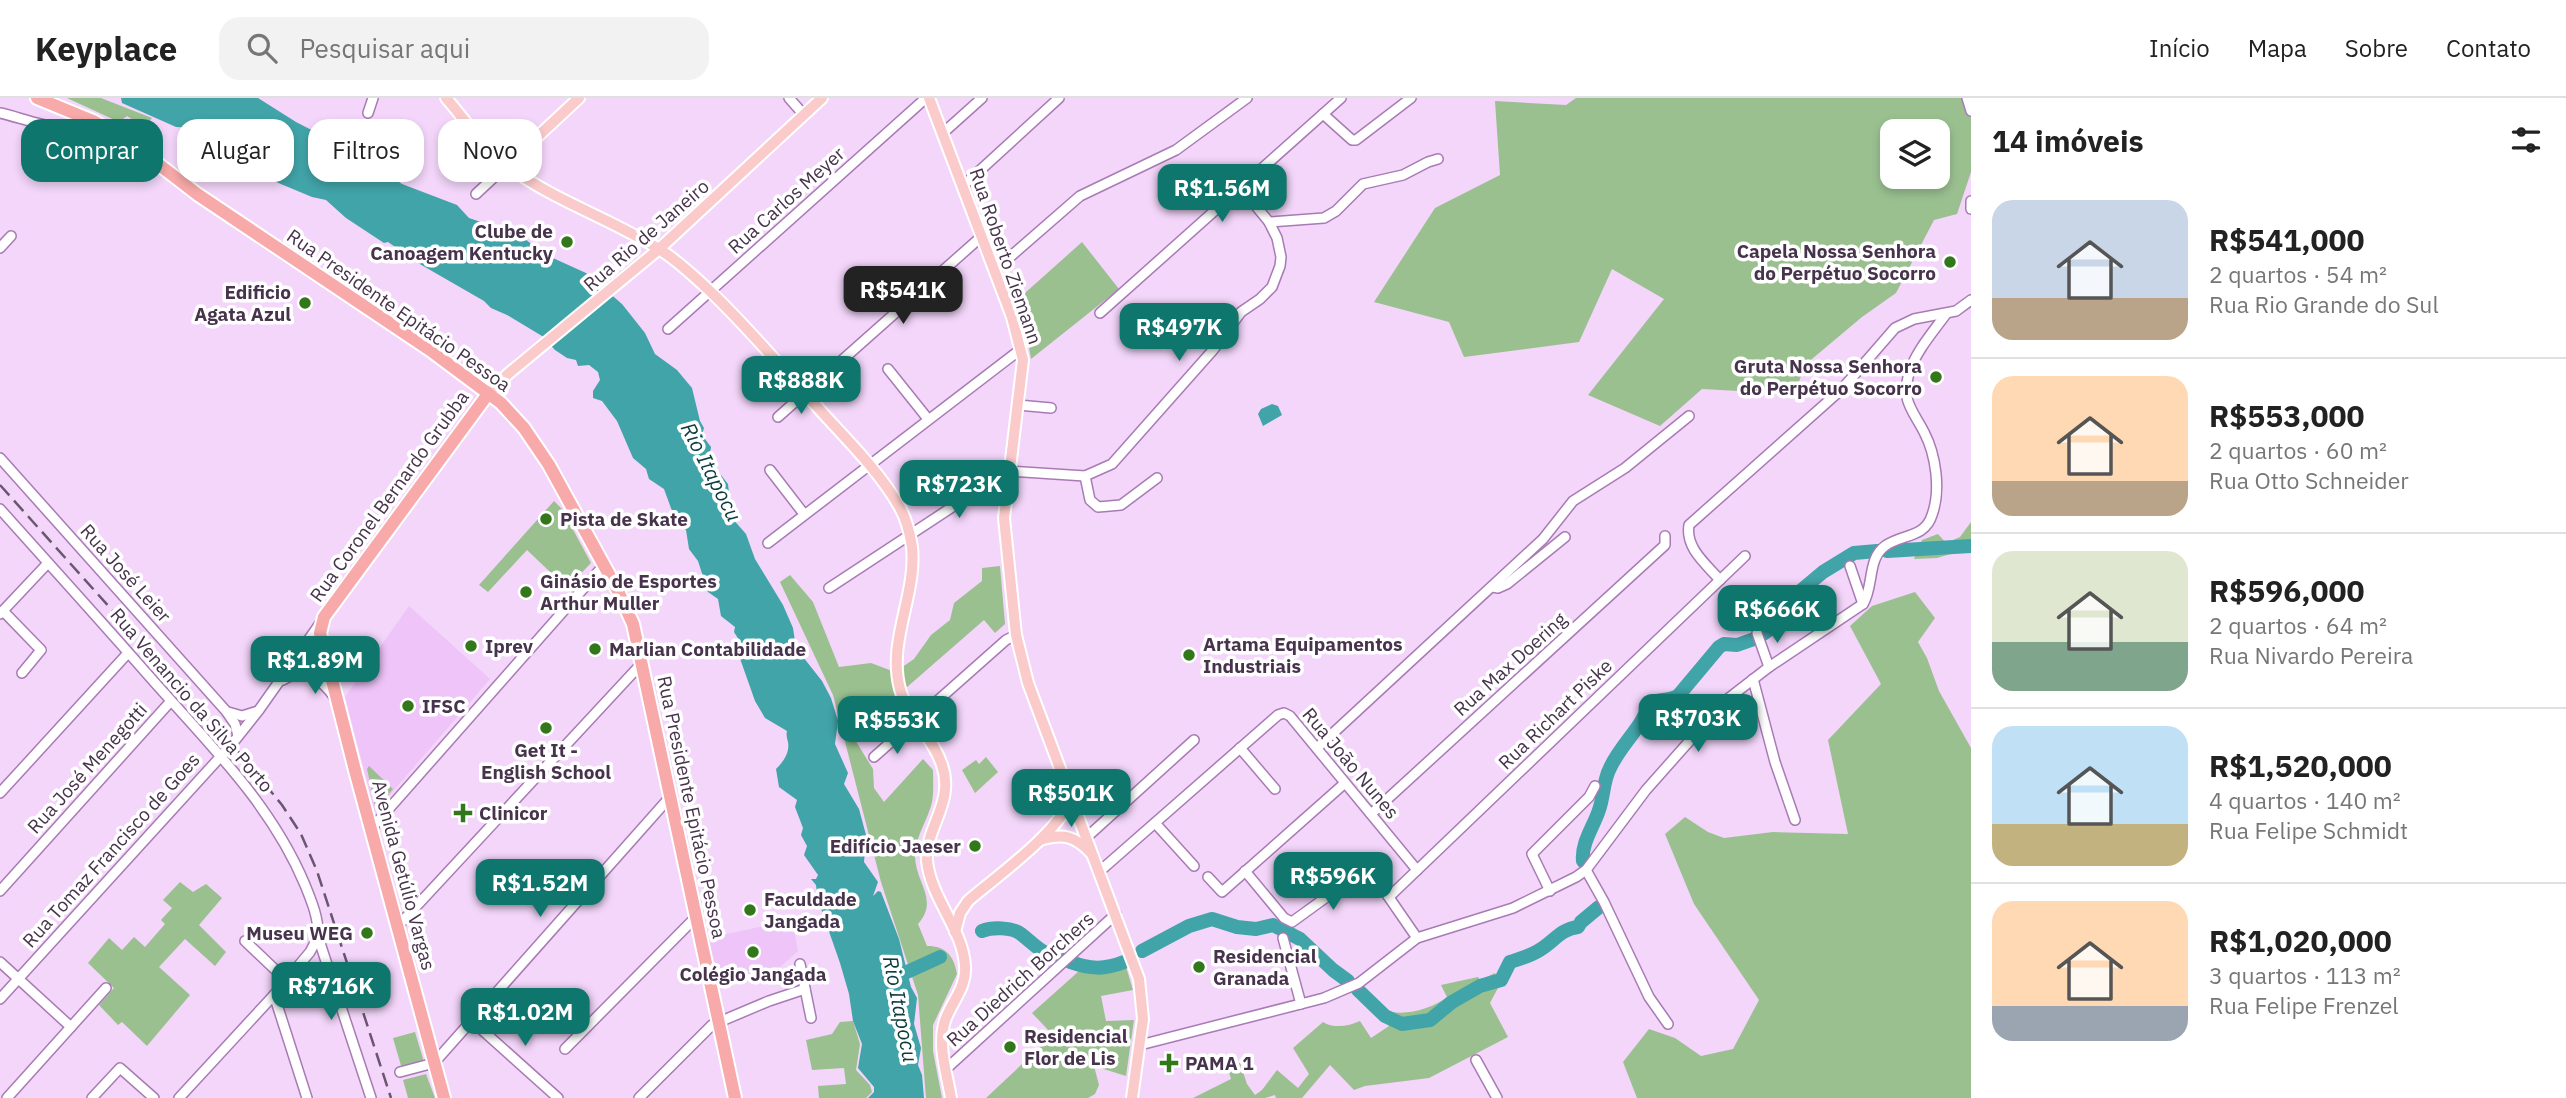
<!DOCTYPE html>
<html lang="pt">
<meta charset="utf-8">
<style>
body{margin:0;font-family:"IBM Plex Sans",sans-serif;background:#f2f2f2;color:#222;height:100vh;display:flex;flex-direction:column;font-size:26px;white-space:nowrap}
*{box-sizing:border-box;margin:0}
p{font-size:23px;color:#767676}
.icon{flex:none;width:38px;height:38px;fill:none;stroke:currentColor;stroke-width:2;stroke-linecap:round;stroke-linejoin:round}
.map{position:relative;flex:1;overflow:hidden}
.details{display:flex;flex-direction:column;background:#fff;width:595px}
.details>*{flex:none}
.hud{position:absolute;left:21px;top:21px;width:665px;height:63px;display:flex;gap:14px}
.controls{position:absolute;left:1880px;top:21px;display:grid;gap:14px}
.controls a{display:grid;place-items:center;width:70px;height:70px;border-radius:14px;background:#fff;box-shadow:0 4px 10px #0003;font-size:35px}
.price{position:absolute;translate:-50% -60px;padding:0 16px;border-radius:14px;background:#0f766e;color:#fff;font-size:23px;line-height:46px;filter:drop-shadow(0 2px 4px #0008)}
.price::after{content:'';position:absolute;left:50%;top:42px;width:21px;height:16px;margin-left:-10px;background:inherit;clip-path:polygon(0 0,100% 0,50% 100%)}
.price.selected{background:#222;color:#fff}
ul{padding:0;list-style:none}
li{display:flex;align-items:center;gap:21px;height:175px;padding:0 21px}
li+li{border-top:2px solid #e0e0e0}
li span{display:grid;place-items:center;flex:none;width:196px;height:140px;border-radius:21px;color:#555}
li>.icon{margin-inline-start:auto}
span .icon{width:84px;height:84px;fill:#fffc;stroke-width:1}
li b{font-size:30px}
h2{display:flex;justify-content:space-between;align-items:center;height:84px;padding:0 21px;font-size:30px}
.chip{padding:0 24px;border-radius:21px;background:#fff;box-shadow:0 4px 10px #0003;font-size:24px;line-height:63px}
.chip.selected{background:#0f766e;color:#fff}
header{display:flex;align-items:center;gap:42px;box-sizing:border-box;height:98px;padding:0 35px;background:#fff;border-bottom:2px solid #e0e0e0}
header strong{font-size:33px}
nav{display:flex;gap:38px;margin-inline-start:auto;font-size:24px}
.search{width:490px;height:63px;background:#f2f2f2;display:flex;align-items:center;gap:18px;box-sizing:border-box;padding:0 24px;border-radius:21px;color:#767676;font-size:26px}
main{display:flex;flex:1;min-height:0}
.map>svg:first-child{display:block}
.built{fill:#eec4f9}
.green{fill:#9ac090;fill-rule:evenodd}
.water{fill:#41a4a8}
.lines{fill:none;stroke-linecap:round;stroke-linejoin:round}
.river{stroke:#41a4a8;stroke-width:14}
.minor-casing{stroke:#a87bb4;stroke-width:12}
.major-casing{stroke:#fff;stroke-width:14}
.highway-casing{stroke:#fff;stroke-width:16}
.minor{stroke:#fff;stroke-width:9}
.major{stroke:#fbcbcb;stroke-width:10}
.highway{stroke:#f8a9a9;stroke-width:12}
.rail{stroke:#6b5671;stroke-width:2.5;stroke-dasharray:14 7;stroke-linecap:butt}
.poi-dot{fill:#32781b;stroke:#fff;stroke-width:2.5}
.labels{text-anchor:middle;stroke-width:7;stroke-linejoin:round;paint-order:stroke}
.street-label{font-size:19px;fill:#47344c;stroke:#fff}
.poi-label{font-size:19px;font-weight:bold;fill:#47344c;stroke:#fff;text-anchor:start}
.water-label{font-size:21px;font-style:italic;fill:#0c3b3d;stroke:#fff}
</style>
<header>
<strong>Keyplace</strong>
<div class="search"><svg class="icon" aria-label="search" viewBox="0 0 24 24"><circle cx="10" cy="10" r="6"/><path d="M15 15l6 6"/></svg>Pesquisar aqui</div>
<nav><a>Início</a><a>Mapa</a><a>Sobre</a><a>Contato</a></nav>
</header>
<main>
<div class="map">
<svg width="1971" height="1000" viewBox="0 0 1971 1000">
<rect width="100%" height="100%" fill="#f3d6fa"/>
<g class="built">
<path d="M409,508l81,73 -115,133 -30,-115z"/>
<path d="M792,822l6,31 -21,19 -59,17 -10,-49z"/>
</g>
<g class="green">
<path d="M67,0h34l51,20 -8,9 -17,-11 -8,6z"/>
<path d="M1576,0h388l7,20v54l-14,42 -23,6 -38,73 -34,24 -56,47 -12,30 -92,-5 -42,37 -72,-31 76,-96 -52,-30 -33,73 -115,15 -15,-35 -75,-20 61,-94 65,-33 -5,-74 71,4zM1892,33h45v46h-45z"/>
<path d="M1082,144l37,47 -88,70 -5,-29 -11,-28z"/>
<path d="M554,403l8,8 29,54 -24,25 -40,-38 -39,42 -9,-7z"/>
<path d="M1971,424v26l-34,10 -23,1 8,-19 16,-6 8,9 14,-6z"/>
<path d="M1000,468l5,58 -10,9 -11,-13 -132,115 21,34 1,19 10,14 39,-43 10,11c0,10 1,22 -1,32 -4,18 -16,33 -17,52 -1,28 25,45 3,70l9,22c19,0 27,10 30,28l-24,51v26l9,47h-16l-8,-103 -37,-113 -48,-187 -53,-113 10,-7 23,27 26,65 32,-4 24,9 19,-13 17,-24 19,-15 4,-17 28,-22v-13z"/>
<path d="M1915,494l20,26 -17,24 9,16 12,33 32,57v350h-334l-14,-36 26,-33 26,9 26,18 32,-7 26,-49 -65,-96 -29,-70 20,-17 23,15 16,6 49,-6 75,2 -20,-94 53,-56 -31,-58 22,-20z"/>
<path d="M316,540l12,39 -24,-9 -4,-4z"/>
<path d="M986,659l12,15 -23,21 -13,-23 14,-10 3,4z"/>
<path d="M369,668l24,23 -17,21 -9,-41z"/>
<path d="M180,784l13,10 13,-8 16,14 -23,27 27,27 -11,14 -30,-27 -26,28 31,28 -43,51 -25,-24 -4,3 -19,-20 15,-17 -26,-25 21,-25 13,12 12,-13 11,10 20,-23 -4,-4 11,-12 -9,-8z"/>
<path d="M1079,859c16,10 27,7 44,0l10,33 -32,6 5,25 28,-1 -8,56 -32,-10 5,19 -4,9 -7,4h-102l67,-63 -21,-22 47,-42 -7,-8z"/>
<path d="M1495,875l5,11 -10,19 18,34 -79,41 -64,8 -11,4 -24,-25 -28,33h-26l-1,-3 -10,3h-72l38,-19 -4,-13 13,-3 7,21 8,11 7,-5 15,-20 21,18 11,-14 -16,-26 30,-26c11,7 26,4 37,-1l11,17 18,-12 -3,-8 -27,-26 3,-2c6,6 13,16 21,19 18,9 49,0 64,-12l-6,-12 37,-8 2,3z"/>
<path d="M853,923l7,23 -4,26 14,15 2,7 -6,6h-47l-1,-12 28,-2 -2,-16 -32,2 -6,-30 26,-6 8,-12z"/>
<path d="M415,934l9,30 -22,7 -9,-31z"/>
<path d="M426,976l9,24h-27l-5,-18z"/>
</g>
<g class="water">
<path d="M121,0h137l38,24 68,35 38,27 55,21 12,13 51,17 24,19 42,19 36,31 23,29 10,21 22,16 15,18 8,33 4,7 -2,7 9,12 -1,7 4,12 14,18 4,34 14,16 9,25 28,46 10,23 3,20 26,33 9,17 7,23 -3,23 13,29 -4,11 15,25 7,26 -2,27 14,20 -5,14 5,-5 3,1 18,47 12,48 6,11 -3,26 7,24 -3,17 4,10 2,23h-56l6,-6v-5l-16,-19 4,-24 -9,-23 -4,-27 -9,-31 -22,-63 -2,-15 -5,-6h5l2,-4 -14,-20 3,-9 -6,-11 2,-7 -8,-21 2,-7 -18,-13 -3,-18c7,-7 14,-16 12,-27 -1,-4 -2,-7 -1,-11l-22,-13 -10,-17 -18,-51 2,-10 -5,-8 1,-5 -14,-11 -3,-17 -10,-7 -10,-31 -9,-12 -3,-19 -11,-11 -11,-30 -15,-10 -3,-10 -13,-11 -16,-37 -15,-20 -9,-3v-7l7,-11 -2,-8 -9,-7 -11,1 -2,-6 -9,-2 -12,-8 -13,-14 -35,-21 -16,-7 -7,-7 -66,-38 -5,-9 -12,-3 -13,-9 -4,1 -38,-25 -20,-18 -14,-3 -36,-15 -27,-21 -47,-25 -5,-8 -21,-1 -54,-24z"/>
<path d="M1272,306l6,2 4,9 -19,11 -5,-12 3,-5z"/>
</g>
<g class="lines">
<g class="river">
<path d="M1887,453l84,-5"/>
<path d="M1763,536l25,-18 4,-18 31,-26 31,-19 23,-2"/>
<path d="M1583,763c-2,-18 11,-35 16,-51 5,-14 4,-29 11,-42 11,-24 32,-40 40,-65 9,-4 18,-2 28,-7l41,-49 5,-3 13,1 20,-7"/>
<path d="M982,833c10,-4 30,-4 39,3 14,11 19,19 38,23"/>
<path d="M1142,853l47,-25 23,-7 25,8 19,2 17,-4 27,14 33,31 15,11"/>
<path d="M1070,864c20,7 34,8 54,0"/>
<path d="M907,874l33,-15"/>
<path d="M1358,892l27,26 17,8 28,-4 22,-18 28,-16 21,-6 9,-18c9,-3 20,-6 28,-11 15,-8 22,-22 40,-24l3,-5 18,-15"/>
</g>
<g class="minor-casing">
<g id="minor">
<path d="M789,0l15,17"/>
<path d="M1967,0l4,13"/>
<path d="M0,15c25,5 70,26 93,8"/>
<path d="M368,15l5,-15"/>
<path d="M1323,16l29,26h4l55,-42"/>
<path d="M943,35l39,-35"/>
<path d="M964,87l95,-87"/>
<path d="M476,96l31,-29"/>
<path d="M1971,103v8"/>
<path d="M1269,124l55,-4 12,-7 27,-27 40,-9 25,-13 10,-3"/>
<path d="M0,150l11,-12"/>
<path d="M995,172l85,-74 96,-46 71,-52"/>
<path d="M1100,215l241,-215"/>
<path d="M668,231l258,-231"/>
<path d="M888,271l40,50"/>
<path d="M1018,307l33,3"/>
<path d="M778,319l204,-181"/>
<path d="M0,360l226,253 9,13 3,12"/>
<path d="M770,372l34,44"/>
<path d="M1009,373l76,5 27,-12 101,-114 28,-38 19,-13 12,-12 8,-21 1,-9 -4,-19 -8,-16 -28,-34"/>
<path d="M1085,378l5,24 8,7 23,-2 36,-27"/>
<path d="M0,411c50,56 100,111 149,167 58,66 122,127 156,209 7,17 14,34 13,52l53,161"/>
<path d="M768,445l253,-194"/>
<path d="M1850,468l13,38"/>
<path d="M1720,482c-14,-16 -35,-32 -31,-55l153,-136 53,-61 19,-9 42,-8 15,-11"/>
<path d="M1493,489l5,1 9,-4 58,-47"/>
<path d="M829,490l140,-92 16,-3 21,2"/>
<path d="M3,513l38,39 -19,23"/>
<path d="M0,516l48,-51"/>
<path d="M1757,535l12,34"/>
<path d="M1753,581l22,83 20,58"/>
<path d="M283,582c22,-14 39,0 52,18"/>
<path d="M228,614l14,4 16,-5"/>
<path d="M1240,650l35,41"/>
<path d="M1317,650l226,-209 30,-38 52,-33 64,-52"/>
<path d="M874,659l132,-117 10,-5"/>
<path d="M0,695l128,-140"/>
<path d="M1371,716l294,-269v-9"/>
<path d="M1155,725l39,43"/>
<path d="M371,731l233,-264"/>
<path d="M1087,739l107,-97"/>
<path d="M1586,772l18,32 45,95 19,27"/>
<path d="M1100,773l178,-156 6,-2 6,3 127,154"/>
<path d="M1245,773l39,47 8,4 76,-55 49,71"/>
<path d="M1208,779l14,15 123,-109"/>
<path d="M0,793l171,-190"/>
<path d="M1550,793l-18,-37 57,-57 6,-11"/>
<path d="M1389,799l356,-341"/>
<path d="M398,828l244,-263"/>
<path d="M1283,840l18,66"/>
<path d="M245,843l41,39"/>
<path d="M0,864l71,65"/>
<path d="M800,866l11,54"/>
<path d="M274,897l33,103"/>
<path d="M0,901l232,-255 27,-34 62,-88"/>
<path d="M471,922l87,78"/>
<path d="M1140,947l184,-47 35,-15 58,-45 96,-30 63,-31 10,-7 60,-80 79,-89 44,-34 94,-63c11,-17 4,-45 22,-58 17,-12 40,-8 47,-31 9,-25 4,-60 -8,-83 -12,-23 -23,-31 -15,-59 7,-22 24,-41 37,-59"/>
<path d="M565,951l130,-131"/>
<path d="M1476,962l21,38"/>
<path d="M946,971l170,-155"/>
<path d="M400,974l34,-9 236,-266"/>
<path d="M7,1000l99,-110"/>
<path d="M92,1000l28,-30 34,30"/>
<path d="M179,1000l95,-103 36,-43 8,-15"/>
<path d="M639,1000l73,-73 57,-24 36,-12"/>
</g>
</g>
<g class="major-casing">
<g id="major">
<path d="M446,0c20,23 39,51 63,69 47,35 103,52 153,84 19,12 36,29 52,44 37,36 71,76 106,115 27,30 59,61 79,96 7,12 11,27 13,41 5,48 -25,94 -12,142 8,29 33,48 42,76 13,38 -17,62 -15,96 4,38 36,68 38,105 2,23 -16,38 -21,58 -6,24 3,50 7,74"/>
<path d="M929,0l83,219 11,43 -19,158 12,117 12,48 111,296 4,40 -11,79"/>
<path d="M507,67l72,-67"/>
<path d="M488,296l20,-20 151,-125 163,-151"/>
<path d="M1040,742c23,-7 35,-4 51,13"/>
<path d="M955,834l5,-19 8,-12c29,-25 93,-70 103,-104"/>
</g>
</g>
<g class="highway-casing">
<g id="highway">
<path d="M37,0l56,23 38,22 66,51 233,156 71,53 23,25 25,37 69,126 15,33 102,474"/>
<path d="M444,1000l-88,-324 -36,-141 4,-16 164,-223"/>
</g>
</g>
<use href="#minor" class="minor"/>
<use href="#major" class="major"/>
<use href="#highway" class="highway"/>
<path class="rail" d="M0,387l232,259 50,61 19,29 16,37 74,227"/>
</g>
<g class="poi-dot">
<circle cx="567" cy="144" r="7"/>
<circle cx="1950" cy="164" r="7"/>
<circle cx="305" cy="205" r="7"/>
<circle cx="1936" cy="279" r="7"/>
<circle cx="546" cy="421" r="7"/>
<circle cx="526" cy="494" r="7"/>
<circle cx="471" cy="548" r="7"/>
<circle cx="595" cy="551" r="7"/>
<circle cx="1189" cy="557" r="7"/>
<circle cx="408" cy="608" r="7"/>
<circle cx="546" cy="630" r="7"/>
<path d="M459.5 704.5h7v7h7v7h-7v7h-7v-7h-7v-7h7z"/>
<circle cx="975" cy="748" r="7"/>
<circle cx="750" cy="812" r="7"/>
<circle cx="367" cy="835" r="7"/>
<circle cx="753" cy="854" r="7"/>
<circle cx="1199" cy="869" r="7"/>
<circle cx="1010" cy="949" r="7"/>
<path d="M1165.5 954.5h7v7h7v7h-7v7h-7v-7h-7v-7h7z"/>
</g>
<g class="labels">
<g class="street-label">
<text transform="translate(786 102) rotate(-42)" y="7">Rua Carlos Meyer</text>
<text transform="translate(646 137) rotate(-41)" y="7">Rua Rio de Janeiro</text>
<text transform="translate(1006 158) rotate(71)" y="7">Rua Roberto Ziemann</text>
<text transform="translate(399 212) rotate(35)" y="7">Rua Presidente Epitácio Pessoa</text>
<text transform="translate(389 398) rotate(-54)" y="7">Rua Coronel Bernardo Grubba</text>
<text transform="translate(126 475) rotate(48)" y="7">Rua José Leier</text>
<text transform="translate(1510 566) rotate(-42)" y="7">Rua Max Doering</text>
<text transform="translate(192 602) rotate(49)" y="7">Rua Venancio da Silva Porto</text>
<text transform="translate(1555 616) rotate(-44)" y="7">Rua Richart Piske</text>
<text transform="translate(1351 665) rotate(50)" y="7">Rua João Nunes</text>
<text transform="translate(87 670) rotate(-48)" y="7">Rua José Menegotti</text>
<text transform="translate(692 709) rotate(78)" y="7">Rua Presidente Epitácio Pessoa</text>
<text transform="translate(111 752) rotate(-48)" y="7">Rua Tomaz Francisco de Goes</text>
<text transform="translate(404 777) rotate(75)" y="7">Avenida Getúlio Vargas</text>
<text transform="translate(1020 881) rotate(-42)" y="7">Rua Diedrich Borchers</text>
</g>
<g class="poi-label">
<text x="553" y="140" text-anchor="end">Clube de<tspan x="553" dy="22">Canoagem Kentucky</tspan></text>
<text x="1936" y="160" text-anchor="end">Capela Nossa Senhora<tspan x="1936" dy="22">do Perpétuo Socorro</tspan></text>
<text x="291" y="201" text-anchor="end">Edificio<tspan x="291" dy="22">Agata Azul</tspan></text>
<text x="1922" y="275" text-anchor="end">Gruta Nossa Senhora<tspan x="1922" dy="22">do Perpétuo Socorro</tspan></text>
<text x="560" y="428">Pista de Skate</text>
<text x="540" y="490">Ginásio de Esportes<tspan x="540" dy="22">Arthur Muller</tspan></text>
<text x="1203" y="553">Artama Equipamentos<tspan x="1203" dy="22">Industriais</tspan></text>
<text x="485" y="555">Iprev</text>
<text x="609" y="558">Marlian Contabilidade</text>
<text x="422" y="615">IFSC</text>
<text x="546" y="659" text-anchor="middle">Get It -<tspan x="546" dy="22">English School</tspan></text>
<text x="479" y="722">Clinicor</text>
<text x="961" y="755" text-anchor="end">Edifício Jaeser</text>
<text x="764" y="808">Faculdade<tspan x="764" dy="22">Jangada</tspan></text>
<text x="353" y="842" text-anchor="end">Museu WEG</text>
<text x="1213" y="865">Residencial<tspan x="1213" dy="22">Granada</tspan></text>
<text x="753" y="883" text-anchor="middle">Colégio Jangada</text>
<text x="1024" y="945">Residencial<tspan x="1024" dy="22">Flor de Lis</tspan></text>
<text x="1185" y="972">PAMA 1</text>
</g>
<g class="water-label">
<text transform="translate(711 374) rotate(63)" y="7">Rio Itapocu</text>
<text transform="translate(900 911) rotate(79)" y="7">Rio Itapocu</text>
</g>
</g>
</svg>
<div class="controls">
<a><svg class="icon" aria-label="layers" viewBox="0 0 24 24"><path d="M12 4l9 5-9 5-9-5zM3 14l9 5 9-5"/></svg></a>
</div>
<b class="price" style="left:1222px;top:126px">R$1.56M</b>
<b class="price selected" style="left:903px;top:228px">R$541K</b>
<b class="price" style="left:1179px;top:265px">R$497K</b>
<b class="price" style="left:801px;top:318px">R$888K</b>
<b class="price" style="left:959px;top:422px">R$723K</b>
<b class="price" style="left:1777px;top:547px">R$666K</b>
<b class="price" style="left:315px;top:598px">R$1.89M</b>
<b class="price" style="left:1698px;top:656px">R$703K</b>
<b class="price" style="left:897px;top:658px">R$553K</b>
<b class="price" style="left:1071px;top:731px">R$501K</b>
<b class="price" style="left:1333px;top:814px">R$596K</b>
<b class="price" style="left:540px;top:821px">R$1.52M</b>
<b class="price" style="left:331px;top:924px">R$716K</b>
<b class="price" style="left:525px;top:950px">R$1.02M</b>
<div class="hud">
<a class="chip selected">Comprar</a>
<a class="chip">Alugar</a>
<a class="chip">Filtros</a>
<a class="chip">Novo</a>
</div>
</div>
<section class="details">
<h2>14 imóveis<svg class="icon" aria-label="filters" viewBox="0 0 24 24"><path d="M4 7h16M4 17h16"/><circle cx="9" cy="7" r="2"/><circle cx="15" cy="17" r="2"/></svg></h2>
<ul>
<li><span style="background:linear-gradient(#c9d6e8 70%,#b9a48a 0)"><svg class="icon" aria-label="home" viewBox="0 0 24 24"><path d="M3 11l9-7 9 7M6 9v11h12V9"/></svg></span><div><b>R$541,000</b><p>2 quartos · 54 m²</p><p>Rua Rio Grande do Sul</p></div></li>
<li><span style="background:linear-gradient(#ffd9b3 75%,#b9a48a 0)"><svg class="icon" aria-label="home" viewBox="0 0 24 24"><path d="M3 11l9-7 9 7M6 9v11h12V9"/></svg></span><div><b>R$553,000</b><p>2 quartos · 60 m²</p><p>Rua Otto Schneider</p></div></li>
<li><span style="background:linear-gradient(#dfe7d0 65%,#7fa58c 0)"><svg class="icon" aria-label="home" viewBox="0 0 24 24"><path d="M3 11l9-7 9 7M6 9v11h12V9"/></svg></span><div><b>R$596,000</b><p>2 quartos · 64 m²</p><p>Rua Nivardo Pereira</p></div></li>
<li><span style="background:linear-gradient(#bfe0f5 70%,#c2b280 0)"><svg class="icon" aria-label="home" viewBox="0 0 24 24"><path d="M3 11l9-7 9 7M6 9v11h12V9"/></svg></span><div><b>R$1,520,000</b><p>4 quartos · 140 m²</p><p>Rua Felipe Schmidt</p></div></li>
<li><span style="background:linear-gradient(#ffd9b3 75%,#9aa5b1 0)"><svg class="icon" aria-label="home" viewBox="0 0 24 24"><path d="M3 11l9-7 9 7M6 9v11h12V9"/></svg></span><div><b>R$1,020,000</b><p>3 quartos · 113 m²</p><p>Rua Felipe Frenzel</p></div></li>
</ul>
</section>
</main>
